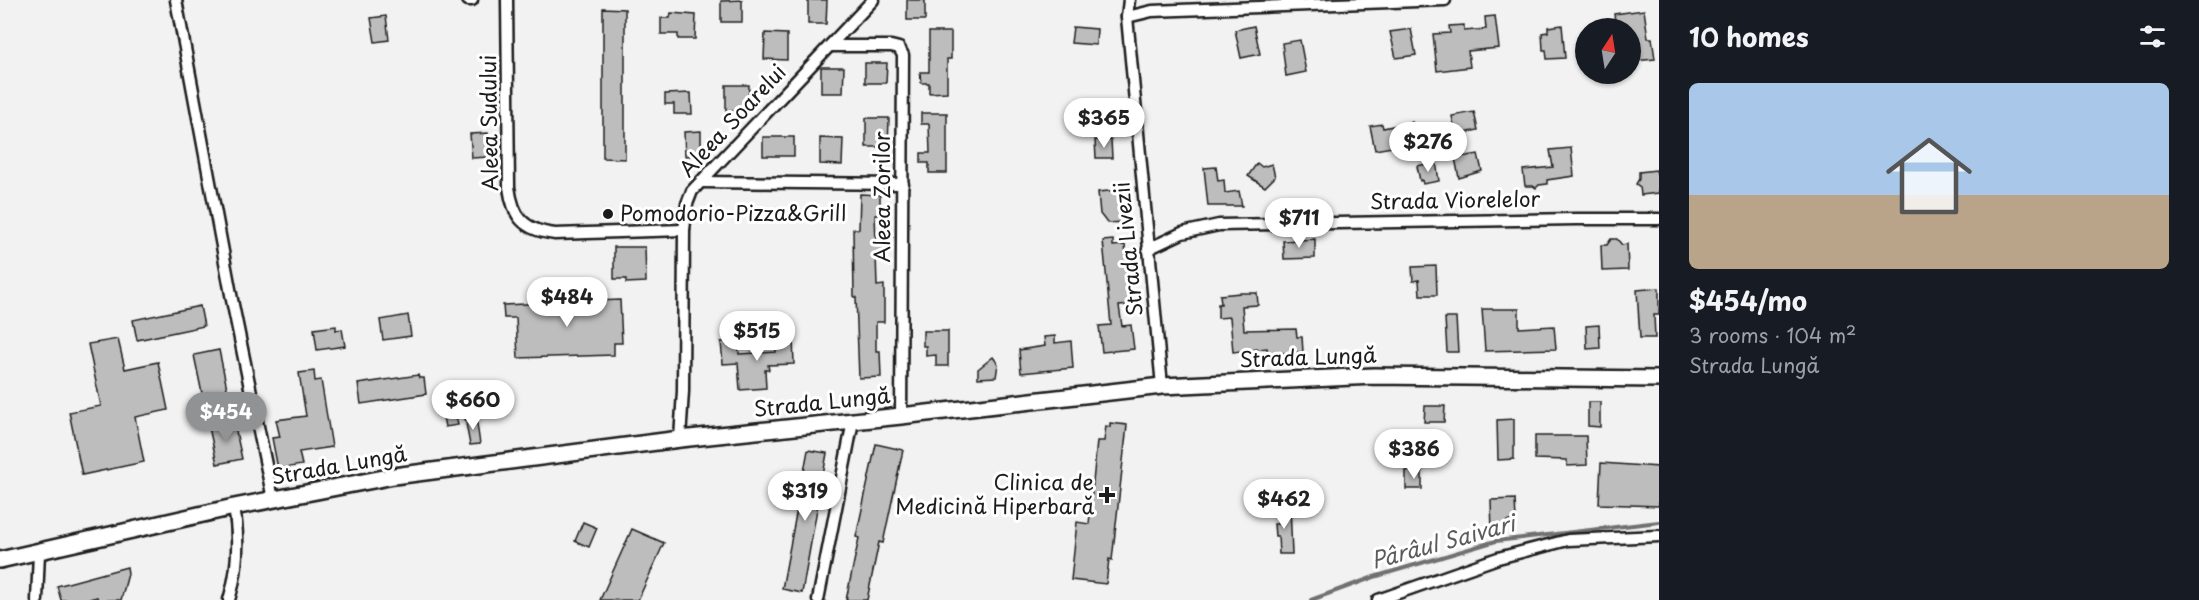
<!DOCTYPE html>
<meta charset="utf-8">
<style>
body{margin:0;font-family:"Playpen Sans",sans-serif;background:#242831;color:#f1f3f6;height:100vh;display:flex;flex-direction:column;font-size:22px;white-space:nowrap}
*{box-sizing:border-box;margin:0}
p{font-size:20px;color:#9ea1a6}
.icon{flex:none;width:33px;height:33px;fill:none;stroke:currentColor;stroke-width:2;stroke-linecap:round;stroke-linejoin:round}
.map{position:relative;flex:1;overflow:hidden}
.panel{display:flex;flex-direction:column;background:#171b24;width:540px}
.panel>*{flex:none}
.needle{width:39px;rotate:12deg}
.fabs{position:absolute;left:1575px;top:18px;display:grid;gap:12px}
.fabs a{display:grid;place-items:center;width:66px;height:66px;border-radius:50%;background:#171b24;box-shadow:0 2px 4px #0004;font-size:30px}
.price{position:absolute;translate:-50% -51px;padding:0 14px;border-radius:21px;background:#fff;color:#222;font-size:20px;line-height:39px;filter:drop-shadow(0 2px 3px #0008)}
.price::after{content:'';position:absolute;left:50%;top:36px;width:18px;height:14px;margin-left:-9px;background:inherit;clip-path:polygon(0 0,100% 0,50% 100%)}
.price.on{background:#919294;color:#fff}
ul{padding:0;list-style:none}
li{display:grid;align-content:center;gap:12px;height:318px;padding:0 30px}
li span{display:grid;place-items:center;height:186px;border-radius:9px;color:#555}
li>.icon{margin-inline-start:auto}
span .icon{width:108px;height:108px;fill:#fffc;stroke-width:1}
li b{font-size:26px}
h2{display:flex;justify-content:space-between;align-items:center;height:72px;padding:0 30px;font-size:26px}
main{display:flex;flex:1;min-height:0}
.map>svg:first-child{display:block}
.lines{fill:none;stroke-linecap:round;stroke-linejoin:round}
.stream{stroke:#707070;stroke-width:4}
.building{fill:#bdbdbd;stroke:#1c1c1c;stroke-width:1.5}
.street-casing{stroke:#1c1c1c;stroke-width:15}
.secondary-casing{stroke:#1c1c1c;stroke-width:20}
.street{stroke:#fff;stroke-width:10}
.secondary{stroke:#fff;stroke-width:15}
.poi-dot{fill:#1c1c1c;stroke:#fff;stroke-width:2}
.labels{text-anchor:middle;stroke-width:6;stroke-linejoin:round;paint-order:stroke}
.street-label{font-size:21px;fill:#1c1c1c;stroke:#fff}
.poi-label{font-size:21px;fill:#1c1c1c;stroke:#fff;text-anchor:start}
.water-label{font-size:22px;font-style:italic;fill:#5b5b5b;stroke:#fff}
</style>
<main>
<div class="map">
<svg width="1659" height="600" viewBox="0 0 1659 600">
<rect width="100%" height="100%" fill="#f2f2f2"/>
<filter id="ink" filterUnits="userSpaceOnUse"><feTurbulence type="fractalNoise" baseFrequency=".0167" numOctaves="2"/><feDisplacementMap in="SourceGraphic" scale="12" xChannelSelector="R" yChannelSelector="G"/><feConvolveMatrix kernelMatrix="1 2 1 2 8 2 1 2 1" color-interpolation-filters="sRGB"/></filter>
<g filter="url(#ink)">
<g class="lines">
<path class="stream" d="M1311,600l63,-23 122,-36 163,-19"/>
</g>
<g class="building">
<path d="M742,0v22h-21v-21z"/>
<path d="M808,0h19l-1,24h-18z"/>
<rect x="907" y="0" width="18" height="20"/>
<path d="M603,8l22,1v150l-22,-1z"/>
<path d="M1644,10l4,28h4l3,21 -21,2 -4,-17v-16h-14l-2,-14z"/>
<path d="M671,13l25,2 -1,24h-17v-5h-17v-16h9z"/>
<path d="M386,16l3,24 -14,2 -4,-24z"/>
<path d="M1495,16l4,32 -31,3 2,16 -33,4 -4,-37 17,-1 -1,-7 15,-1v6l22,-2 -1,-12z"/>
<path d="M1562,25l3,33 -18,1 -1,-9h-3l-1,-17 6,-1v-5z"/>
<path d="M1254,26l6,28 -19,4 -6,-28z"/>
<path d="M1073,27l24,2 -1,16 -25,-2z"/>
<path d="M1411,29l5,26 -20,3 -6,-26z"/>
<path d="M929,32h22v27h-4v33l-18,1v-10h-8l-1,-11h9z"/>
<path d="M765,33l22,1v26l-23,-1z"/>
<path d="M1300,40l6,32 -20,4 -4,-33z"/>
<path d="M865,63h22l-1,20h-21z"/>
<path d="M821,67h23l-1,26h-22z"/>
<path d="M726,85h23l-1,26h-22z"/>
<path d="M691,93l1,21h-18v-10h-9v-10z"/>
<path d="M1474,112l4,18 -22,5 -4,-19z"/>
<path d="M921,113h26v60h-18v-10h-8v-10h9l-1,-29h-8z"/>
<path d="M866,118h23l-1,29h-22z"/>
<path d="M1412,122l2,16 -8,2 1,2 -9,4 -23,4 -5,-24 12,-2 1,4z"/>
<path d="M701,131v24l-16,1 -1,-24z"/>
<path d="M488,133v24l-16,1 -2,-24z"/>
<rect x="763" y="137" width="31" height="19"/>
<path d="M820,138l23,1 -1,26 -22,-1z"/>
<path d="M1095,140h16l1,18h-16z"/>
<path d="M1571,148l3,28 -27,4v4l-8,1 -3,3 -3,-2h-8l-2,-16 30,-3 -3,-17z"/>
<path d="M1478,154l4,17 -23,7 -4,-20z"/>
<path d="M1436,162l3,19 -16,3 -1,-4 -2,1 -3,-15z"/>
<path d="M1257,163l5,4 10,-3 3,13 -10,10 -17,-11z"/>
<path d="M1216,167l2,14 6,-1 1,13 14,-2 3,15h-34l-4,-38z"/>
<path d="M1656,170l1,4 2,-1v20l-18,2 -1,-8 -4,-3 3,-5v-7z"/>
<path d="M1120,190l6,7 -1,25 -18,1 -7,-9 -2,-22z"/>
<path d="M860,194l20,1v20h-5l1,28h7l1,11h-8l1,32 7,-1v37h-8v29h4l1,26 -22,1 -3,-81h-2l-1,-68h6z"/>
<path d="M1315,239v19l-31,1 -1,-18z"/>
<path d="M1611,239h6l5,6 5,-1 1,26 -26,1 -1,-26h6z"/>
<path d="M1113,240v6l12,-1 6,60 -12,1 3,20 9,-1 3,24 -32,3 -3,-26 12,-1 -8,-84z"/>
<path d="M614,247h31l1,35 -20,1v-4h-12z"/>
<path d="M1436,266l1,29h-17l-1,-15 -6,1 -1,-14z"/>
<path d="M1659,288v27h-5l1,23h-15l-3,-48z"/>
<path d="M1241,293h16l1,12 -16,1 2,24 52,-1 1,8h5l1,15 -35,2 -1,-6 -34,4 -3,-35 -12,1v-14h3l-1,-9z"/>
<path d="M620,300l2,43h-8v12l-96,3 -2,-40h-12l-1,-13z"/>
<path d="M200,306l4,20 -67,14 -4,-20z"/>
<path d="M1482,309h37v19l35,-2 2,23 -71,2z"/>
<path d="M408,315l3,21 -28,4 -3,-20z"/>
<path d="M1445,318h11l2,34h-11z"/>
<path d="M1599,325l1,23 -13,1 -1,-23z"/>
<path d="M336,326v4l6,-1 3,17 -28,4 -3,-21z"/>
<path d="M923,331h25v35h-12v-11l-10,1v-10h-3z"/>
<path d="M1055,336v7l16,-2 2,27 -52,5 -2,-23 26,-4 -1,-9z"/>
<path d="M775,338h18l1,26 -26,1 1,5h-4l1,18 -26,2 -2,-27 -15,1 -2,-22 17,-1 1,13 37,-2z"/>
<path d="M118,339l7,30 33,-7 10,48 -33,7 9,45 -62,13 -13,-63 32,-6 -13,-62z"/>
<path d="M219,350l10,48 -25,5 -10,-48z"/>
<path d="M993,357l5,7 -2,13 -18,1v-9z"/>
<path d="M314,371l1,10 6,-1 11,67 -33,5 3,13 -24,4 -6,-31 8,-1 -4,-17 30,-4 -7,-43z"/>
<path d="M418,375l1,3h5l2,16 -65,10 -3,-20z"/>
<path d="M450,388l8,37 -13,2 -7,-36z"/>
<path d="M1588,402h12v25l-12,-1z"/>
<path d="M1425,406h20l-1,16h-20z"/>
<path d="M476,417l4,27 -10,1 -5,-27z"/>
<path d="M1514,419v40l-16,1 -1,-40z"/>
<path d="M234,422l8,37 -25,5 -8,-37z"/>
<path d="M1110,423l17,2 -15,135 -3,-1 -3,25 -35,-4 6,-58 12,2 8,-83h7l2,-15 4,1z"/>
<path d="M1535,436h51l1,29 -20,1v-6l-32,-1z"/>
<path d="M876,444l27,6 -20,93 -4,-1 -12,58h-21l13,-62 -3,-1z"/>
<path d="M808,450l19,3 -25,140 -20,-4z"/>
<path d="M1601,463l58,4v39l-60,-2z"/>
<path d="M1422,470v19h-16v-18z"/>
<path d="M1515,499l1,22h-9v4l-15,7 -1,-32z"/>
<path d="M1290,505l2,49h-13l-1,-18h-3l-1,-12h4l-1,-18z"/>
<path d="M583,522l14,6 -8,19 -14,-6z"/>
<path d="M632,529l32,14 -26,57h-38z"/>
<path d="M127,567l1,7 -7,26h-23l-1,-3 -11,3h-25l-4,-14z"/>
</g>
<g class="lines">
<g class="street-casing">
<g id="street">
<path d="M176,0l57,305 40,194"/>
<path d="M468,0h4"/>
<path d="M507,0l2,187c4,30 14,43 46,47l129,-4"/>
<path d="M1129,0l-2,17 35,369"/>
<path d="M1127,17l25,-6 293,-11"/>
<path d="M831,46h60l8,2 4,7 -2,361"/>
<path d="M701,182l202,2"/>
<path d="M1148,249l34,-16 37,-8 357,-6h83"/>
<path d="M680,439l3,-48 1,-161 3,-26 5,-13 181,-191"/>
<path d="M37,600l2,-48"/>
<path d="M229,600c9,-29 10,-63 5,-93"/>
<path d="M818,600l35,-179"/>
<path d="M1378,600l120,-42 70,-18 91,-4"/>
</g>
</g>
<g class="secondary-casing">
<path id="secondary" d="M0,560l234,-53 160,-31 286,-37 221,-23 261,-30 212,-10 285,3"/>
</g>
<use href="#street" class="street"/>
<use href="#secondary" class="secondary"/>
</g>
</g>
<g class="poi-dot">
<circle cx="608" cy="214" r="6"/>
<path d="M1104 486h6v6h6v6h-6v6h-6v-6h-6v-6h6z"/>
</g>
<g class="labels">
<g class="street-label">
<text transform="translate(733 121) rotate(-47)" y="7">Aleea Soarelui</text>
<text transform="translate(490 123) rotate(-91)" y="7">Aleea Sudului</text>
<text transform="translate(883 197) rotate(-90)" y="7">Aleea Zorilor</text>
<text transform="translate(1455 201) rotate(-1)" y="7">Strada Viorelelor</text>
<text transform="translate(1129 249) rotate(-96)" y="7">Strada Livezii</text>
<text transform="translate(1308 358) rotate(-2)" y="7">Strada Lungă</text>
<text transform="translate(822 403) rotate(-6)" y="7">Strada Lungă</text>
<text transform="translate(339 466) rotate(-10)" y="7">Strada Lungă</text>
</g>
<g class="poi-label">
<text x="620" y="221">Pomodorio-Pizza&amp;Grill</text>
<text x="1094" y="490" text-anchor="end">Clinica de<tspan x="1094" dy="24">Medicină Hiperbară</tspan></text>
</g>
<g class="water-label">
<text transform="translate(1443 542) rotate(-15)" y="8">Pârâul Saivari</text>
</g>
</g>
</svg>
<div class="fabs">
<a><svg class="needle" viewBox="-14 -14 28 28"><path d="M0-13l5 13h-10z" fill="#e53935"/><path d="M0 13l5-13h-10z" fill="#9ea1a6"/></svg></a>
</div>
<b class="price" style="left:1104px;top:149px">$365</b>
<b class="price" style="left:1428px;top:173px">$276</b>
<b class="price" style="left:1299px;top:249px">$711</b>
<b class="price" style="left:567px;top:328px">$484</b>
<b class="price" style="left:757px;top:362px">$515</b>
<b class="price" style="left:473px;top:431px">$660</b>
<b class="price on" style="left:226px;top:443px">$454</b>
<b class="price" style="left:1414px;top:480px">$386</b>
<b class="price" style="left:805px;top:522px">$319</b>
<b class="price" style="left:1284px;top:530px">$462</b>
</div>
<section class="panel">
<h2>10 homes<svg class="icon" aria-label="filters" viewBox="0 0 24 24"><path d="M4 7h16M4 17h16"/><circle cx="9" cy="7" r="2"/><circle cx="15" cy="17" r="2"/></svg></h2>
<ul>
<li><span style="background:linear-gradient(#a9c7e8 60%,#b9a48a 0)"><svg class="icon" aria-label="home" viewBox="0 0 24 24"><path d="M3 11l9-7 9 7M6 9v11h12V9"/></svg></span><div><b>$454/mo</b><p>3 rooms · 104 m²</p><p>Strada Lungă</p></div></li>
</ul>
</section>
</main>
